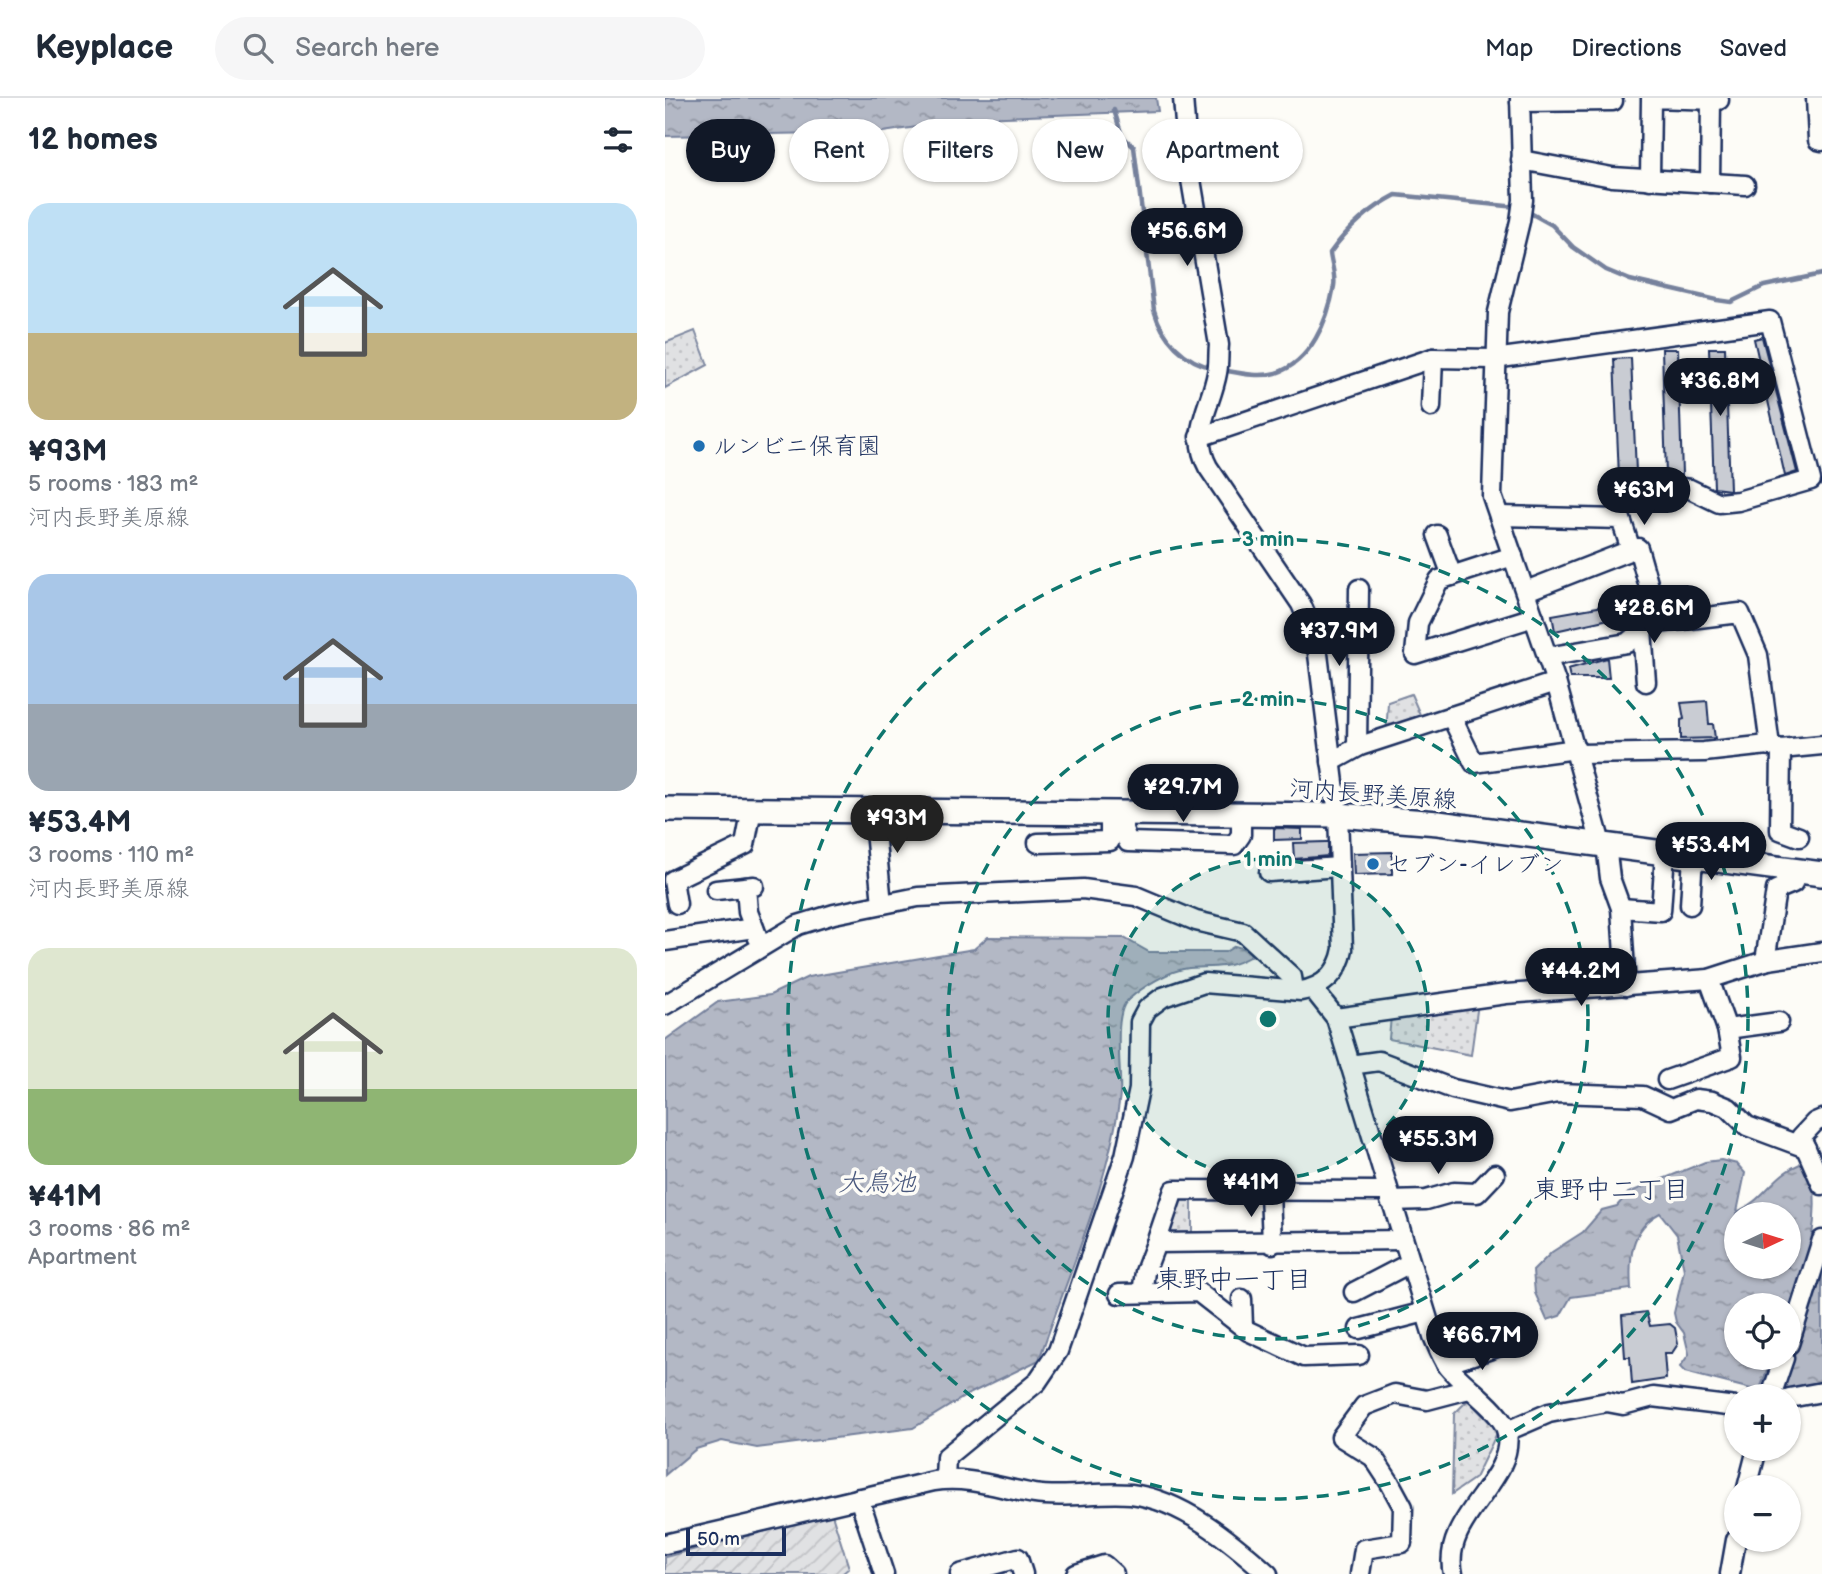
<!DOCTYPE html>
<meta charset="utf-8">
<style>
body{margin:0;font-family:"Balsamiq Sans","Klee One",sans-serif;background:#f6f6f7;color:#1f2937;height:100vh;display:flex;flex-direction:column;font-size:26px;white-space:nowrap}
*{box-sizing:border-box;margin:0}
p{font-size:23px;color:#747a83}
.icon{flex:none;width:38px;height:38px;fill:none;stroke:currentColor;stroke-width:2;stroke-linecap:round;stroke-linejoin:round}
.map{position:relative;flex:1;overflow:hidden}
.side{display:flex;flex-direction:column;background:#fff;width:665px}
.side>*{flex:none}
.top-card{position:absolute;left:21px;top:21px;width:665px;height:63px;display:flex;gap:14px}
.needle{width:46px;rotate:86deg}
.tools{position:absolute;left:1059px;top:1104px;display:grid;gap:14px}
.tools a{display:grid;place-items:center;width:77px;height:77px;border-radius:50%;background:#fff;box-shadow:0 2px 5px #0004;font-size:35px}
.scale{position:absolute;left:21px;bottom:18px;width:100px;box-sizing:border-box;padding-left:7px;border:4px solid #1b2f5e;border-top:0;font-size:19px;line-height:24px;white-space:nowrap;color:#1b2f5e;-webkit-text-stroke:5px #fdfcf7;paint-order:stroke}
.price{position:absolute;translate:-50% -60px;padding:0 16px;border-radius:24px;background:#111827;color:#fff;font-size:23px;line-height:46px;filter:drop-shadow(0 2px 4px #0008)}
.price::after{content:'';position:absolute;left:50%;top:42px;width:21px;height:16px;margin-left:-10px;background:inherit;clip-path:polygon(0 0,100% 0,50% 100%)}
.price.current{background:#222;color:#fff}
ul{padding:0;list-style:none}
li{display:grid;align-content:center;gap:14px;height:371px;padding:0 28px}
li span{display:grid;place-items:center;height:217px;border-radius:21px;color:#555}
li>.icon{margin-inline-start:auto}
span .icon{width:126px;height:126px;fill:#fffc;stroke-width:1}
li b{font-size:30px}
h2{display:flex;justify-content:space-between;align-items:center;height:84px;padding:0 28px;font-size:30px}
.chip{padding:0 24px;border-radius:32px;background:#fff;box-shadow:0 2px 5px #0004;font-size:24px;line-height:63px}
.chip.current{background:#111827;color:#fff}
header{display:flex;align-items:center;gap:42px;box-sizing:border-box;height:98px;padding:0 35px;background:#fff;border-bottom:2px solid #e0e1e3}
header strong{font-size:33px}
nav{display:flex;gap:38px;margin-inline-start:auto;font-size:24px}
.search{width:490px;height:63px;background:#f6f6f7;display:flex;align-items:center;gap:18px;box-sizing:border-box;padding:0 24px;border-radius:38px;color:#747a83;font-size:26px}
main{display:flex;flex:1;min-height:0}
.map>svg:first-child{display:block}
.grass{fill:url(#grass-dots);stroke:#7e88a0;stroke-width:2}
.garden{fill:url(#garden-furrows);stroke:#7e88a0;stroke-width:2}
.water{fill:url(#water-ripples);stroke:#76819c;stroke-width:2;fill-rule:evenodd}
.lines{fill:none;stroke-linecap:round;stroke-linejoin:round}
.stream{stroke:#76819c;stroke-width:4.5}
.building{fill:#c9ccd3;stroke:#1b2f5e;stroke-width:2}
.minor-casing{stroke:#1b2f5e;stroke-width:23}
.major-casing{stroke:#1b2f5e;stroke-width:28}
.minor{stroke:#fdfcf7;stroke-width:18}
.major{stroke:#fdfcf7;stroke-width:23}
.ring{fill:none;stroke:#0f766e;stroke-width:3.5;stroke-dasharray:12 9}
.poi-dot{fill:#1f6fb2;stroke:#fdfcf7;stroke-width:2.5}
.labels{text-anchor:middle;stroke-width:7;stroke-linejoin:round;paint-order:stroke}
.poi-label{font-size:24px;fill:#1b2f5e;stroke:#fdfcf7;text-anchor:start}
.street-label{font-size:24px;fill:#1b2f5e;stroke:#fdfcf7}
.water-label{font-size:26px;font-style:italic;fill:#49587d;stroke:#fdfcf7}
.neighbourhood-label{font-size:26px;fill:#1b2f5e;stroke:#fdfcf7}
.centre{fill:#0f766e;stroke:#fdfcf7;stroke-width:3.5}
.ring-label{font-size:21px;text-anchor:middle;font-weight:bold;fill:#0f766e;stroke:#fdfcf7;stroke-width:7;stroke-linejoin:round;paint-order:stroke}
</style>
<header>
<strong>Keyplace</strong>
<div class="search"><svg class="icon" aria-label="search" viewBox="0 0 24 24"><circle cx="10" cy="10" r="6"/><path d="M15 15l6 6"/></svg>Search here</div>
<nav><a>Map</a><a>Directions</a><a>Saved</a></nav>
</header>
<main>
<section class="side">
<h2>12 homes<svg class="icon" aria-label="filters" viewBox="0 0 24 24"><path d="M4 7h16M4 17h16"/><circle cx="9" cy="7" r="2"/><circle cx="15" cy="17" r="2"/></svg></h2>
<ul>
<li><span style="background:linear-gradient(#bfe0f5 60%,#c2b280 0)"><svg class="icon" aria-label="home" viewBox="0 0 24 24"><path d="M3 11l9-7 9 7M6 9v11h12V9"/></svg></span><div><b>¥93M</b><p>5 rooms · 183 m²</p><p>河内長野美原線</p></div></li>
<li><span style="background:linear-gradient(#a9c7e8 60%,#9aa5b1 0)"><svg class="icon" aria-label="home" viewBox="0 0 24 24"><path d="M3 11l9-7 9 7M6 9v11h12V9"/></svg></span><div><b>¥53.4M</b><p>3 rooms · 110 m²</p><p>河内長野美原線</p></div></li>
<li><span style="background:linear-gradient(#dfe7d0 65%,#8fb573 0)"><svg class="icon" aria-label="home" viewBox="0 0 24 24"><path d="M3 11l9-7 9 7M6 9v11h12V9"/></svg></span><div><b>¥41M</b><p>3 rooms · 86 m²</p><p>Apartment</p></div></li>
</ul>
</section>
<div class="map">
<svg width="1157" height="1476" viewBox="0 0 1157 1476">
<defs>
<pattern id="grass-dots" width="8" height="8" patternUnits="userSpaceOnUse" patternTransform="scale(1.75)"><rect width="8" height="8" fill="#e0e1e3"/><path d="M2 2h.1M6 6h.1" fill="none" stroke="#c0c1c5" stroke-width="1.8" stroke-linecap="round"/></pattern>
<pattern id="garden-furrows" width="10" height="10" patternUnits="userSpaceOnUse" patternTransform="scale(1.75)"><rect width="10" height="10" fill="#e0e1e3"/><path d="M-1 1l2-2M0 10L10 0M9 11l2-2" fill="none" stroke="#c0c1c5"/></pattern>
<pattern id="water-ripples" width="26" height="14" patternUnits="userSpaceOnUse" patternTransform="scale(1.75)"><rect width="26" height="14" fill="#b3b8c5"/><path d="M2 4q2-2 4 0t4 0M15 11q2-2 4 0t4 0" fill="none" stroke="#9196a3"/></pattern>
</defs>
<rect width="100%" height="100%" fill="#fdfcf7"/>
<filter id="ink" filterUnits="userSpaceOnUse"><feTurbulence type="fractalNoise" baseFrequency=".0143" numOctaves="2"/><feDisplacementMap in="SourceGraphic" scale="14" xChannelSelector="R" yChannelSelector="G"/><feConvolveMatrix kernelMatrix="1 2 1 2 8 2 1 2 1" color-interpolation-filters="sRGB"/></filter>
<g filter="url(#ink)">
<g class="grass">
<path d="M30,233l13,34 -43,23v-45z"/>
<path d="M746,596l11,25 -36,19 2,-36z"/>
<path d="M813,905l-7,52 -82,-16 2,-23z"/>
<path d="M527,1100v41h-22l-4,-6 13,-34z"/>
<path d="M803,1302l30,31 -23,47 -23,16 2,-80z"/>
</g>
<path class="garden" d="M167,1416l17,54 -7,6h-177v-17z"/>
<g class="water">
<path d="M0,0h491l2,13 -180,7 -95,14 -218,4z"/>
<path d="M323,839l136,1 25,14h76l10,-6 14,4 2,6c-27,15 -34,9 -62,12 -19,2 -47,19 -61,32 -16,14 -6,72 -8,94 -9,86 -53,183 -81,266l-70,34 -56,34 -156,20 -35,-7 -26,8 -31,26v-435l53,-38 52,-7 38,-18 166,-28z"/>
<path d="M1056,1062l16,4 8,9 -8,39c27,-12 37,-38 63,-48l11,5c11,53 -4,93 -22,144v-7h-53v52h36l-13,33 -74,-19 -5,-5 9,-13 -5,-21 -8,-11 -2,-9 10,-43 -7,-35 -17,-22c-30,16 -31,45 -29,76l-60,8 -11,19 -13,4 -12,-27 -2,-22 19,-19 31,-20 19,-22 15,-4 11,-13 77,-31zM1071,1116h53v53h-53z"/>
<path d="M1157,1177v109l-40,6z"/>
</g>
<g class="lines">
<g class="stream">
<path d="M449,12l8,26 12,11 20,163c8,28 30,52 60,58"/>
<path d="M860,112l27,15 21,22 33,23 24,10 87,20 14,2 33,-16 58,-12"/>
<path d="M557,272c17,3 37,8 54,3 35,-11 52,-53 58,-87 2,-10 -3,-23 -4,-33 17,-24 39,-44 66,-58l121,12"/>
</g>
</g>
<g class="building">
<path d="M1097,239l35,135 -12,4 -31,-137z"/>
<path d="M1044,250h16l5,142 -16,-2z"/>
<path d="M997,251h16l4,126h-16z"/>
<path d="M966,260l5,114 -17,5 -5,-118z"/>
<path d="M950,506l3,13 -63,14 -3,-16z"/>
<path d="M942,560l2,20h-39l-2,-9z"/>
<path d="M1042,603l2,23h4l2,14 -34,1v-19l3,-1 -3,-16z"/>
<path d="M609,730l28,1v10l-28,1z"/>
<path d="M660,744h3v14l-34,3 -1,-16z"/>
<path d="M727,754v22l-38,1 -1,-22z"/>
<path d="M981,1214l4,14 20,-2 5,4 3,16 -6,9h-8l2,26 -34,5 -2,-27h-5l-3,-42z"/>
</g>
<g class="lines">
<g class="minor-casing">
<g id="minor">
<path d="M855,0l3,102 -3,21 -22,91 -6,184 64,186 45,162"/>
<path d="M1151,0l2,42 4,1"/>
<path d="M855,4l93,-1"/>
<path d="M856,62l91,17 133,8"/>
<path d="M985,82l1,-82 68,2"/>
<path d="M1045,85l1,-83"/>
<path d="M766,309l2,-49"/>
<path d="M534,339l234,-79 61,1 276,-38 41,159 -73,21 -19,2 -29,-14 -52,-6"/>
<path d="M834,418l122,3 10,31 -105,41"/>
<path d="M772,437l15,41"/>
<path d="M848,458l-74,24 -21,43 -3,31 119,-37"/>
<path d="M646,524h47"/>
<path d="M984,526l91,-11 18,42 12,91"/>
<path d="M977,532l4,52"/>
<path d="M882,559l80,-14 22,-19 1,-34 -12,-42"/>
<path d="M786,618l23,47 102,-14"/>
<path d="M692,649l2,-158"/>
<path d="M913,656l126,-2 64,-7 13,4"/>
<path d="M666,664l29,-16 196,-64"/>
<path d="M208,712l9,94"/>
<path d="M458,714v17l5,13 106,3 7,-10v-23"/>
<path d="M1134,739l-19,-7 1,-81 41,-4"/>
<path d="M373,745l72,-2v-29"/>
<path d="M941,747l4,33 11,30 5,78"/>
<path d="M604,774l70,-5"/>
<path d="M81,789l2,25 10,26"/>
<path d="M51,792l38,-4"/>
<path d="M12,806l-4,-24 72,-35 7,-36"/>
<path d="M1025,807l3,-49"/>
<path d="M956,810l40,3 4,-58"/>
<path d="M0,843l89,-13"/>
<path d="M1100,863l11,-71 17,-7 5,-12"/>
<path d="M648,891l23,29 97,318c4,9 8,20 14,29 14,20 56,45 60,68 8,49 -67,85 -54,141"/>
<path d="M0,907l133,-80 36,-11 84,-17 165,-8 53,7 60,25 47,11 49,45 2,13"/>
<path d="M671,920l170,-24 203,-15 59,-19 54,-8"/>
<path d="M1062,931l52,-7"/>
<path d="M685,967l29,-4 74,28 57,13 48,-9 85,3 28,13 25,-10 16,2 17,7 18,18 59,22"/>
<path d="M1002,982l65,-23 -5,-28 -18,-50"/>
<path d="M1157,1021l-7,3 -14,15 21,48"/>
<path d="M722,1093l-213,-1 -18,53 247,-3"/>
<path d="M605,1094l2,52"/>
<path d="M725,1103l36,-1 28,-8 23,1 18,-19"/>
<path d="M689,1194l56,-29"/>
<path d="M477,1195l3,-21 11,-29"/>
<path d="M454,1196l79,-2 50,39 56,26 55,-2"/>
<path d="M577,1201l1,28"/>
<path d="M694,1231l66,-17"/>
<path d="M1124,1246l33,-104"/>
<path d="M781,1266l60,-20"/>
<path d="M1106,1298l13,-38"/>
<path d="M1124,1300l33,-6"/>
<path d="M842,1333l42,-18 58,-11 16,3 30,-8 83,10"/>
<path d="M280,1381l1,-22 91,-75 21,-31 67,-195 14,-67 1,-67 7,-13 16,-12 41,-14 97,8c23,-4 38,-19 42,-42l-5,-134 -22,-177 -15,-34 -93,-137c-19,-35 3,-60 9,-94 2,-9 1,-19 2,-28l-31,-183 -5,-64"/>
<path d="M1082,1390l10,-39"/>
<path d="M194,1400l25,76"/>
<path d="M0,1446l269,-63c36,-5 65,7 100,13 32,5 65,-3 97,0 51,6 100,47 137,80"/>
<path d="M295,1476l58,-16 5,16"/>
<path d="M411,1476l28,-9 10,9"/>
<path d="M695,1476l4,-25 38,-6 1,-36 -13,-24 -17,-26 -32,-20 23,-31 31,-12 32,6 42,-11"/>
<path d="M1065,1476l6,-34"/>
</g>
</g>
<g class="major-casing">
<path id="major" d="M0,711l673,6 100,8 384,51"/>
</g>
<use href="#minor" class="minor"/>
<use href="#major" class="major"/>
</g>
</g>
<circle cx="603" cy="921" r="160" fill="#0f766e" fill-opacity=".12"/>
<g class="ring">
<circle cx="603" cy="921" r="160"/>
<circle cx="603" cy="921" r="320"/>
<circle cx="603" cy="921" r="480"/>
</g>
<g class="poi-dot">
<circle cx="34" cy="348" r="7"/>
<circle cx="708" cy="766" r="7"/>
</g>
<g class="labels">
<g class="poi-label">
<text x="48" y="356">ルンビニ保育園</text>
<text x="722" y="774">セブン-イレブン</text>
</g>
<g class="street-label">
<text transform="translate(708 696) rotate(4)" y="8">河内長野美原線</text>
</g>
<g class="water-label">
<text x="212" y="1093">大鳥池</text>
</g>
<g class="neighbourhood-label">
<text x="946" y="1100">東野中二丁目</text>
<text x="569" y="1190">東野中一丁目</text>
</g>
</g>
<circle cx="603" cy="921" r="10" class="centre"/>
<g class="ring-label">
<text x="603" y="448">3 min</text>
<text x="603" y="608">2 min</text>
<text x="603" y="768">1 min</text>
</g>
</svg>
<div class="tools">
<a><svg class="needle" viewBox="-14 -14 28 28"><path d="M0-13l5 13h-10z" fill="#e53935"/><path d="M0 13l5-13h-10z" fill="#747a83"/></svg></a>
<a><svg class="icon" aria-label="locate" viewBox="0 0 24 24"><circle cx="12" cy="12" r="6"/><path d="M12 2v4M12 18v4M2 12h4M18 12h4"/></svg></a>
<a>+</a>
<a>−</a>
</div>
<div class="scale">50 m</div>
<b class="price" style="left:522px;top:170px">¥56.6M</b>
<b class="price" style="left:1055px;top:320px">¥36.8M</b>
<b class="price" style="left:979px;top:429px">¥63M</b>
<b class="price" style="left:989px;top:547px">¥28.6M</b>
<b class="price" style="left:674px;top:570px">¥37.9M</b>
<b class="price" style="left:518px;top:726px">¥29.7M</b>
<b class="price current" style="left:232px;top:757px">¥93M</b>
<b class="price" style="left:1046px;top:784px">¥53.4M</b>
<b class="price" style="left:916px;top:910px">¥44.2M</b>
<b class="price" style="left:773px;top:1078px">¥55.3M</b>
<b class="price" style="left:586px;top:1121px">¥41M</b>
<b class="price" style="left:817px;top:1274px">¥66.7M</b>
<div class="top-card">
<a class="chip current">Buy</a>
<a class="chip">Rent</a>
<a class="chip">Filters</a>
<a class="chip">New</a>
<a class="chip">Apartment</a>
</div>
</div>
</main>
